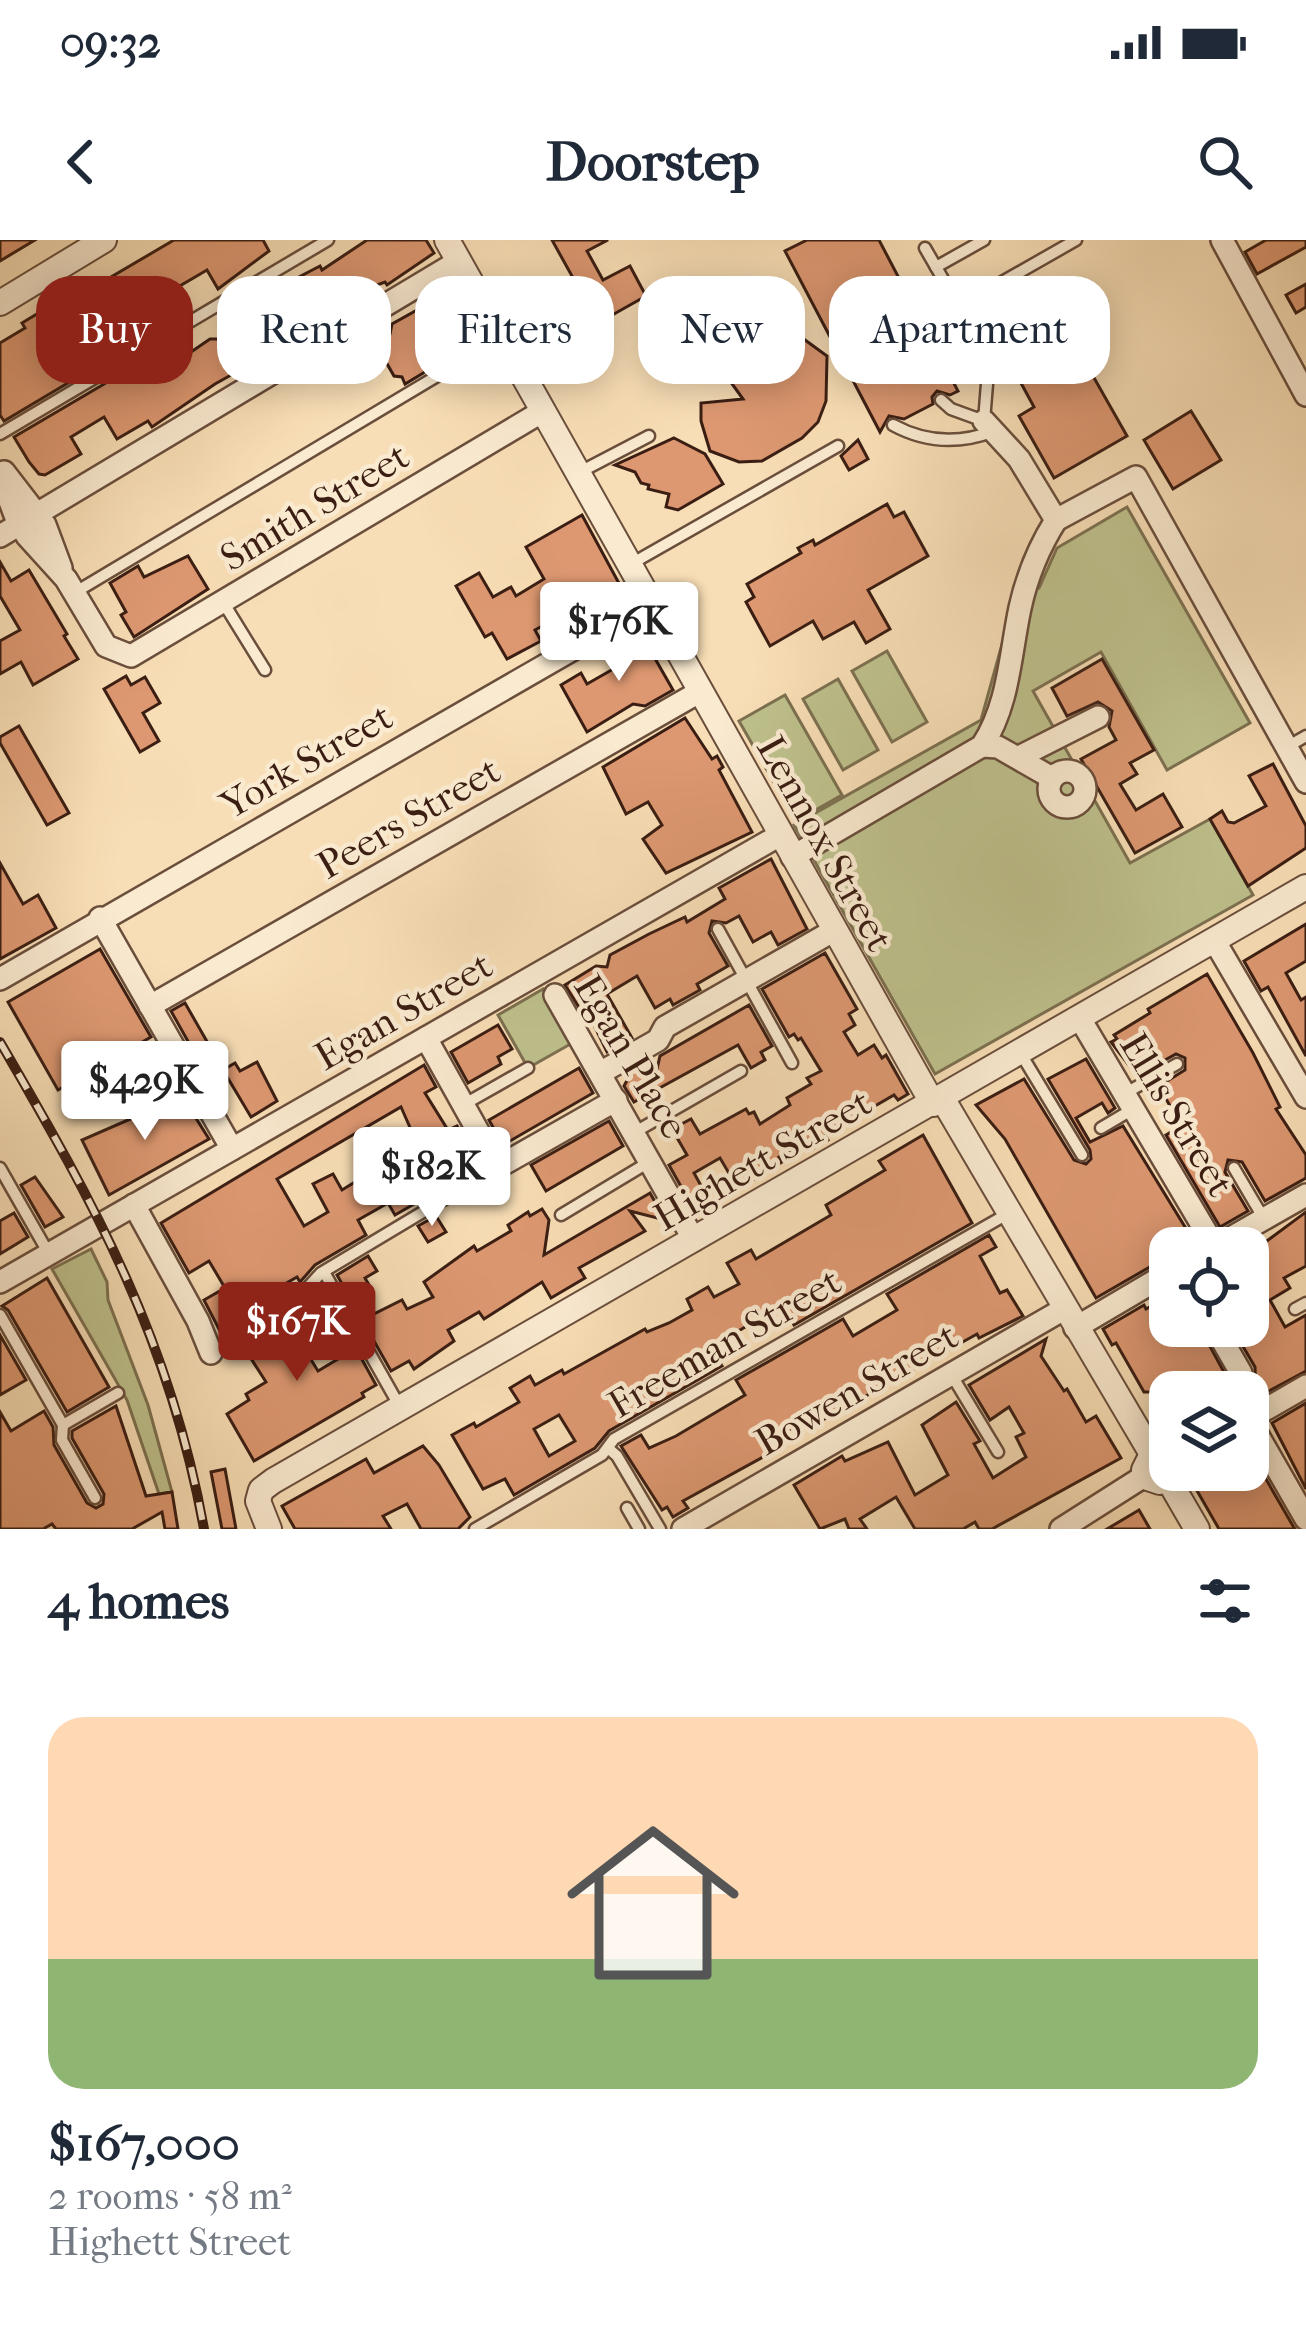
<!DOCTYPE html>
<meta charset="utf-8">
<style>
body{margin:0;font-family:"IM FELL French Canon",serif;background:#f6f6f7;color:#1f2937;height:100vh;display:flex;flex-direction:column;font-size:45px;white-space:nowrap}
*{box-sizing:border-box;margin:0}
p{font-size:39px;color:#747a83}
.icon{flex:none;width:66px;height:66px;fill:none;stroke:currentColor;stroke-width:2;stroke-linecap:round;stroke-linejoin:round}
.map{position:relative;height:1289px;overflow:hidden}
.side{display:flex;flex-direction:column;background:#fff;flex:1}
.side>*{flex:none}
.banner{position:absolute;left:36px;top:36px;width:1236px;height:108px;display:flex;gap:24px}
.controls{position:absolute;left:1149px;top:987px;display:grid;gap:24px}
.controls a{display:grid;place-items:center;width:120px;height:120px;border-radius:24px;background:#fff;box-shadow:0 6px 30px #0003;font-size:60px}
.price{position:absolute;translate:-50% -102px;padding:0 27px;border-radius:12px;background:#fff;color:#222;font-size:39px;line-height:78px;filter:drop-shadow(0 3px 6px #0008)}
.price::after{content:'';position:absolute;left:50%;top:72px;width:36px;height:27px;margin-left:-18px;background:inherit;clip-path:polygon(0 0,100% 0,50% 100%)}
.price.active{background:#8f2418;color:#fff}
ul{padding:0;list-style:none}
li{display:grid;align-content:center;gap:24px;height:636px;padding:0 48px}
li span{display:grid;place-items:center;height:372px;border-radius:36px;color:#555}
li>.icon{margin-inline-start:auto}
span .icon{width:216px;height:216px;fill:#fffc;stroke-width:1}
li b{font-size:51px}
h2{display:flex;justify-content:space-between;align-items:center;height:144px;padding:0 48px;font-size:51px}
.pill{padding:0 42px;border-radius:36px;background:#fff;box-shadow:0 6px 30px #0003;font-size:42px;line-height:108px}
.pill.active{background:#8f2418;color:#fff}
.status{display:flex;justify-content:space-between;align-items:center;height:84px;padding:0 60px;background:#fff;direction:ltr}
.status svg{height:33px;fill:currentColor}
header{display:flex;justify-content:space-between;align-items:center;height:156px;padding:0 48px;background:#fff;font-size:54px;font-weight:800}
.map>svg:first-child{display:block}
.green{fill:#bec18d;stroke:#7c7050;stroke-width:3}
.building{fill:#dd9871;stroke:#3b1e13;stroke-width:3;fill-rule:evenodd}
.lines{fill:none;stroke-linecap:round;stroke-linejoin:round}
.service-casing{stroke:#6a4e3c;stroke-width:15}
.minor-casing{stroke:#6a4e3c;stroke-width:26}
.tertiary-casing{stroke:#6a4e3c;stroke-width:28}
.service{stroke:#faead0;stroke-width:10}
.minor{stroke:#faead0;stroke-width:21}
.tertiary{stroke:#faead0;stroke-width:24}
.rail-casing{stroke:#3b1e13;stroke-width:10}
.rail{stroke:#faead0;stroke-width:6;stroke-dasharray:18;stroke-linecap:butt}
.labels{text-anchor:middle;stroke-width:9;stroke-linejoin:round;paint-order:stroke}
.street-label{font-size:39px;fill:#3b1e13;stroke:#faead0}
</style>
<div class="status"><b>09:32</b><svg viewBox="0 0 49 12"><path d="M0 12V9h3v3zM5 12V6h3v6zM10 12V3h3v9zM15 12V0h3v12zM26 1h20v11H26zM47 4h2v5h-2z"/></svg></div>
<header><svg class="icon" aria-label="back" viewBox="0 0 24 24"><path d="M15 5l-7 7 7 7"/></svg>Doorstep<svg class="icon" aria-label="search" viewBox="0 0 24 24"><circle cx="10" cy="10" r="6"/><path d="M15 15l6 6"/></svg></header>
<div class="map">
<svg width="1306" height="1289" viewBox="0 0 1306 1289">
<rect width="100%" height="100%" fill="#f8deb6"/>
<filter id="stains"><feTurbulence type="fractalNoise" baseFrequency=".00167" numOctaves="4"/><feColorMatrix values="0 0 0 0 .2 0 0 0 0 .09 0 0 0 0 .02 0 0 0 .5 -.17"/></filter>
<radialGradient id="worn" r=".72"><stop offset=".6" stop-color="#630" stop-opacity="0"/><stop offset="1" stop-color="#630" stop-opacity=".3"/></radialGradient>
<g class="green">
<path d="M1127,267l123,216 -83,47 -66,-118 -68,39 97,172 80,-44 43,76 -318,179 -141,-249 187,-105 38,-137 20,5 18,-40z"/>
<path d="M887,411l40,71 -35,20 -40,-71z"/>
<path d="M838,439l40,71 -35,20 -40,-71z"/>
<path d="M785,455l57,100 -46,26 -57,-100z"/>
<path d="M543,749l31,53 -46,26 -30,-53z"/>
<path d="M91,1009l16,33 1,18 40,105 24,87 -13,2 -32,-94 -75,-131z"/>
</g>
<g class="building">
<path d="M0,0h35l-35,21z"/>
<path d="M174,0h89l6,11 -51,38 -11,-19 -34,20 3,4 -50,25 -10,9 11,19 -14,9 -9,-16 -31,18 10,16 -79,47 -4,-6v-72l25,-15 -3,-5 23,-14 3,5z"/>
<path d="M367,0h59l8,13 -47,32 -2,-3 -14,5 -28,17 -24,22 -104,58 -63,43 -4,-6 -31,18 -13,-22 -33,20 10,17 -36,21 -6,-1 -10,-12 -15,-25 136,-80 7,11 10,-5 2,4 41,-28h8l35,-20 -4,-5 10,-16 61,-32 2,4z"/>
<path d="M552,0h56l-21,11 16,29 27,-14 16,30 -48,27z"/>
<path d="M807,0h72l79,151 -8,4 -13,-4 -5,6 1,7 -29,15 -15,-3 -9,16 -95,-181z"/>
<path d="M1266,0h40v7l-49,27 -12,-22z"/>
<path d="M1306,44v23l-10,6 -10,-18z"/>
<path d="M428,64l12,4 23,41 -58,35 -3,-7 -8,-1 -16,-28 4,-9 8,-5 2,-10z"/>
<path d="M758,85l32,4 37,27 -1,45 -8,21 -16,16 -40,23 -23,1 -29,-11 -9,-30v-18l42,-4 -13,-18h20l-23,-41z"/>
<path d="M1072,99l55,97 -73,42 -35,-62 15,-9 -19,-35z"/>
<path d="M1191,171l30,49 -48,29 -29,-49z"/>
<path d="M674,198l31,16 18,30 -45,26 -12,-3 3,-13 -21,-5 1,-4 -8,-2 -6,-11 -20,-7z"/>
<path d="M858,200l10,19 -19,11 -8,-14z"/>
<path d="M887,264l7,13 10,-5 24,44 -60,34 22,39 -24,14 -12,-21 -31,17 -10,-18 -43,25 -24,-44 8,-5 -7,-13 54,-31 -3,-5 15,-8 2,5z"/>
<path d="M582,275l46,85 -40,23 -10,-17 -43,24 6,11 -34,18 -15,-26 -7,4 -29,-51 23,-13 14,24 18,-10 5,9 28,-17 -18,-32z"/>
<path d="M188,316l20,33 -74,48 -13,-22 5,-3 -16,-29 28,-17 6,11z"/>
<path d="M0,322l11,19 18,-11 38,64 -3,2 14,23 -45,26 -12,-23 -21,12v-33l20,-11 -20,-34z"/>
<path d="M644,388l10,17 -5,3 24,42 -28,16 -12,-2 -46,28 -26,-47 20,-12 6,11 28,-16 -7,-13z"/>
<path d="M1102,419l52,91 -24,13 7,11 -17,10 16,26 27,-16 19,33 -47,26 -54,-94 35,-19 -7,-13 3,-16 -14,-9 -31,14 -15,-28z"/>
<path d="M126,436l5,9 14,-8 15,26 -17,10 16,28 -19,11 -36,-63z"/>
<path d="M685,478l27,41 5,-3 6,11 -4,3 33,62 -86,41 -23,-34 19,-14 -14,-23 -22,12 -23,-47z"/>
<path d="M19,486l50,87 -22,12 -47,-82v-6z"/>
<path d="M1273,524l33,62v22l-58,38 -38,-67 12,-8 6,11 6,1 32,-17 -17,-30z"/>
<path d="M771,619l36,70 -29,16 -7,-13 -18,10 -14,-26 -13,7 -14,-2 -3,12 19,33 -31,18 3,6 -27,15 -3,-6 -15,9 -18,-32 -30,18 25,44 -25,14 -15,-31h-4l3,-17 -11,5 -15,-24 31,-19 11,1 3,-12 39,-21 36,-17 2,5 38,-23 -6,-11z"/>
<path d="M0,623l23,41 15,-9 18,33 -56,31z"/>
<path d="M1306,684v37l-20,12 15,27 5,-3v59l-38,-69 -7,4 -17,-30z"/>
<path d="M100,709l51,88 -93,53 -50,-88z"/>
<path d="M825,713l32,56 -8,5 6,11 -11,7 14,23 16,-10 8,13 4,-3 22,39 -10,6 -4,-5 -69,40 3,5 -14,8 -5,-9 -30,18 3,5 -28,17 -4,-8 -17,9 -13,-22 -26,15 10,18 -16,8 -19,-34 18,-10 -15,-26 19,-10 9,15 46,-25 3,5 5,-2 6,12 30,-19 -3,-7 24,-14 -4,-6 14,-7 -20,-33 -3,2 -4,-6 -5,3 -27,-48z"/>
<path d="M1207,734l46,79 27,54 -4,2 30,46v23l-41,23 -23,-39 -14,-2 -3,12 23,39 -28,16 -54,-92 15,-9 -22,-40 26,-16v-12l-9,-4 -20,11 -6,-9 -19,12 -20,-26 6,-3 -3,-4 36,-22 -2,-4z"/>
<path d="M185,763l28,49 -14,9 -28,-50z"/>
<path d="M749,765l23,41 -11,6 4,8 -14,8 -13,-23 -104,57 -10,-16 7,-13 16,-9 8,14 5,-22z"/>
<path d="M498,785l14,24 -14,8 3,7 -33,19 -17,-31z"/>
<path d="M1086,819l29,49 -7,5 -6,-10 -26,15 14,24 33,-16 70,114 -23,8v5l-15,11 -59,34 -91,-159 -29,-34 48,-26 50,81 12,4 5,-5 -1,-9 -42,-71z"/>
<path d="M257,822l20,39 -26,16 -28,-47 12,-7 5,8z"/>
<path d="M424,825l12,22 -11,6 23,37 9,-4 23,40 -85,49 -7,-12 -30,17 8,15 -51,30 -15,17 -3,-5 -28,16 6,12 -53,30 -18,-35 21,-12 -16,-27 -20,12 -28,-50zM401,867l11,25 -18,10 5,8 -34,19 3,5 -26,16 -9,-16 -20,10 15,28 -24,14 -27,-47z"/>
<path d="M579,828l14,25 -90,52 -14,-25z"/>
<path d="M177,848l32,51 -100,56 -27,-55 85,-37 -4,-7z"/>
<path d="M609,881l14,25 -77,45 -15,-26z"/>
<path d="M923,895l49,88 -178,102 -11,-20 -72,42 11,19 -113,65 -14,17 -81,47 -9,-16 -22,10 -31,-54 22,-12 2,4 43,-25 -9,-14 20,-12 5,9 27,-15 2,4 81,-45 2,3 22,-9 23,-13 -5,-11 21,-12 6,10 25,-13 -12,-21 24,-13 5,9 75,-44 -5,-10 59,-35 -6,-9zM559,1175l16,26 -26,15 -15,-27z"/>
<path d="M35,937l28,40 -18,10 -24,-42z"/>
<path d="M650,953l15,27 -35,-9 15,20 -66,37 6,10 -34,20 -9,-16 -58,37 -5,-7 -31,18 6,11 -40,28 -5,-8 -18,10 -29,-51 40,-20 5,9 26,-12 -9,-15 50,-36 3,5 34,-20 -3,-6 20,-13 2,4 12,-7 7,11 -5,35z"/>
<path d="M1306,972v54l-22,12 6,10 -20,12 15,27 21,-12v56l-50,27 -1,-31 -24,-41h17v-71z"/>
<path d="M14,973l14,24 -28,17v-33z"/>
<path d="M436,976l10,16 -18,10 -10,-16z"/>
<path d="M989,995l7,12 -16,9 20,37 7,-3 16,26 -44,22 -2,-4 -156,87 -22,10 -3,-5 -26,14 6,10 -93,51 5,7 -15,9 -6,-10 -5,3 -41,-64 20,-11 8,13 27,-12 69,-41 -9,-15 107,-61 10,17 44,-26 -10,-16z"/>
<path d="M368,1016l9,15 -12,7 4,7 -20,11 -12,-21z"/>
<path d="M47,1038l62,109 -42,25 -59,-102 -6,-4z"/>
<path d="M1170,1056v30h29l26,48 -33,18h-22v31l-18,-31h-8l-28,-49 -4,2 -9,-16 41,-24 2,4z"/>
<path d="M312,1065l15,25 -25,15 16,26 25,-15 -12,-22 12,-9 33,60 -14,8 2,4 -110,64 -27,-47 22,-14 -3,-6 20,-12 -23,-36z"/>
<path d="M0,1095l26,45 -26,15z"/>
<path d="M1046,1099l-5,17 23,35 3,-2 19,33 10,-6 25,42 -129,71h-13l-4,-7 -12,7h-48l-19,-32 -36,22 7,10h-18l-4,-10 -25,10 -26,-44 48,-29 3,5 43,-19 27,53 33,-20 -26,-50 34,-23 24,39 -6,3 19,34 33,-21 -10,-20 8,-4 -15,-26 -19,13 -21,-35z"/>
<path d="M1306,1163v86l-34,-66z"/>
<path d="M116,1166l30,90 26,-4 6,37h-13l-3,-17 -30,17h-76l-4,-5 -9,5h-43v-117l11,19 33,-20 9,16 1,18 33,58 9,5 7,-4 1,-10 -32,-56v-7z"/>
<path d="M423,1206l16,19 31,52 -12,12h-37l-14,-25 -24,12 8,13h-96l-13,-23 84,-47 8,14z"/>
<path d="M1248,1208l45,78 2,3h-76l-31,-54 1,-5h59z"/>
<path d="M225,1229l11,60h-14l-11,-57z"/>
<path d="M1139,1270l11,19h-43z"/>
</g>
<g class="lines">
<g class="service-casing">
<g id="service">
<path d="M925,8l64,111 -5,62 -33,-12 -10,-9"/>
<path d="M936,27l48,-27"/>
<path d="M960,66l116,-66"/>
<path d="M893,185c33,18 67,19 101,6"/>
<path d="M0,194l328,-194"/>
<path d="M580,232l69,-36"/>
<path d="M631,324l207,-118"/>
<path d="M74,353l425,-254"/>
<path d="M223,362l42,68"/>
<path d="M1287,507l19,-11"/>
<path d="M718,689l74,134"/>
<path d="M1021,814l61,101"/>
<path d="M1124,854l53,-30"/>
<path d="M463,865l65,-37"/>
<path d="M1101,888l32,-19"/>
<path d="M635,892l106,-61"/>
<path d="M0,928l49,86"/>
<path d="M1234,928l30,51"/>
<path d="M561,975l88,-53"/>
<path d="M324,1032l76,135"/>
<path d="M1295,1069l11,-6"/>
<path d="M0,1075l63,110 55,-32"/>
<path d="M211,1113l76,-43 34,-37 177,-106"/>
<path d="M951,1134l47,78"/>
<path d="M63,1185l-1,15 33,58"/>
<path d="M608,1208l9,8 43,73"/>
<path d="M627,1268l12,21"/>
<path d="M475,1289l127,-74 12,-16 395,-226"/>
</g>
</g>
<g class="minor-casing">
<g id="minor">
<path d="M1222,0l84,155"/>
<path d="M984,181l35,38 37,61 80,-43 170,305"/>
<path d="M4,232l41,53 16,43"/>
<path d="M0,234l15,41 12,21 39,43 40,67 25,10 412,-245"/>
<path d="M0,296l459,-275"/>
<path d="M982,506l16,1 54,31"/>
<path d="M1019,517l79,-40"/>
<circle cx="1067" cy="549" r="18"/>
<path d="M792,617l190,-111c27,-41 28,-91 38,-138 7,-32 19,-61 36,-88"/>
<path d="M100,678l132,231"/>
<path d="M1214,700l92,157"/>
<path d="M0,739l650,-374"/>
<path d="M555,755l139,245"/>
<path d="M150,766l551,-315"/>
<path d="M1079,777l136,230"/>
<path d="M426,798l72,129 118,-67"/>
<path d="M600,833l58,-33 7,-13 168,-96"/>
<path d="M134,965l64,116 13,32"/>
<path d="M1213,1008l93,-53"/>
<path d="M0,1042l780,-447"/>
<path d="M1214,1086l27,47 -2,19"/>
<path d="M1075,1088l95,-56"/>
<path d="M1248,1178l58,101"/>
<path d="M1249,1179l57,-33"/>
<path d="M683,1289l381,-220"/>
<path d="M1061,1289l85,-54"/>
</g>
</g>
<g class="tertiary-casing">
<g id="tertiary">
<path d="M447,0l486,864"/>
<path d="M0,63l104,-63"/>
<path d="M942,858l210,356"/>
<path d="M1170,1219l-9,-6 -9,1 -8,16 4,8 12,4 13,-12"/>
<path d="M1168,1239l29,50"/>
<path d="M269,1289l-11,-28 3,-11 12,-9 1033,-594"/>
</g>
</g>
<use href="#service" class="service"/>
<use href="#minor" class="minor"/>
<use href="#tertiary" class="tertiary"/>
<g class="rail-casing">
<path id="rail" d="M0,802c96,165 170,297 204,487"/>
</g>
<use href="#rail" class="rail"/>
</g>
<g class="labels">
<g class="street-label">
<text transform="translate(314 266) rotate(-31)" y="14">Smith Street</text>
<text transform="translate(306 520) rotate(-30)" y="14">York Street</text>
<text transform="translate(408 577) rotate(-30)" y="14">Peers Street</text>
<text transform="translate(826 603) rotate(61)" y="14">Lennox Street</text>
<text transform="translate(403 770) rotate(-30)" y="14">Egan Street</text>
<text transform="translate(632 816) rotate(59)" y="14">Egan Place</text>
<text transform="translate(1178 874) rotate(59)" y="14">Ellis Street</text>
<text transform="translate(762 919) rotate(-30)" y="14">Highett Street</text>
<text transform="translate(724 1102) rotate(-30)" y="14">Freeman Street</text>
<text transform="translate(856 1148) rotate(-30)" y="14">Bowen Street</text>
</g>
</g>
<rect width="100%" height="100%" filter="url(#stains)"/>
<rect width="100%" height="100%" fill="url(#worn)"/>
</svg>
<div class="controls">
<a><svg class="icon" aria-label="locate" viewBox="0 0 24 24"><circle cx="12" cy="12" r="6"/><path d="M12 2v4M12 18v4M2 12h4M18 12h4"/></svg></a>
<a><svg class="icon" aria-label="layers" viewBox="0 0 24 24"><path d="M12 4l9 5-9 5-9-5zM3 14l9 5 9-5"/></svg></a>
</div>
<b class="price" style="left:619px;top:444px">$176K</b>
<b class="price" style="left:145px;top:903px">$429K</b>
<b class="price" style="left:432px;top:989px">$182K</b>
<b class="price active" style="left:297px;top:1144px">$167K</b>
<div class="banner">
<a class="pill active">Buy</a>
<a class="pill">Rent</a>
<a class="pill">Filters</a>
<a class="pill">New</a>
<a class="pill">Apartment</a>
</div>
</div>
<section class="side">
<h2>4 homes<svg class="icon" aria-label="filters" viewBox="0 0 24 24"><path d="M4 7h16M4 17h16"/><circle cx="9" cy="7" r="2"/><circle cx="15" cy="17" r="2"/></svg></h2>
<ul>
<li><span style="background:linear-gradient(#ffd9b3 65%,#8fb573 0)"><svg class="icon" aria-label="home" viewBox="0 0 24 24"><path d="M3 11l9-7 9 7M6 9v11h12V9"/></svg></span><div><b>$167,000</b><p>2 rooms · 58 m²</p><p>Highett Street</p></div></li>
</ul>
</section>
